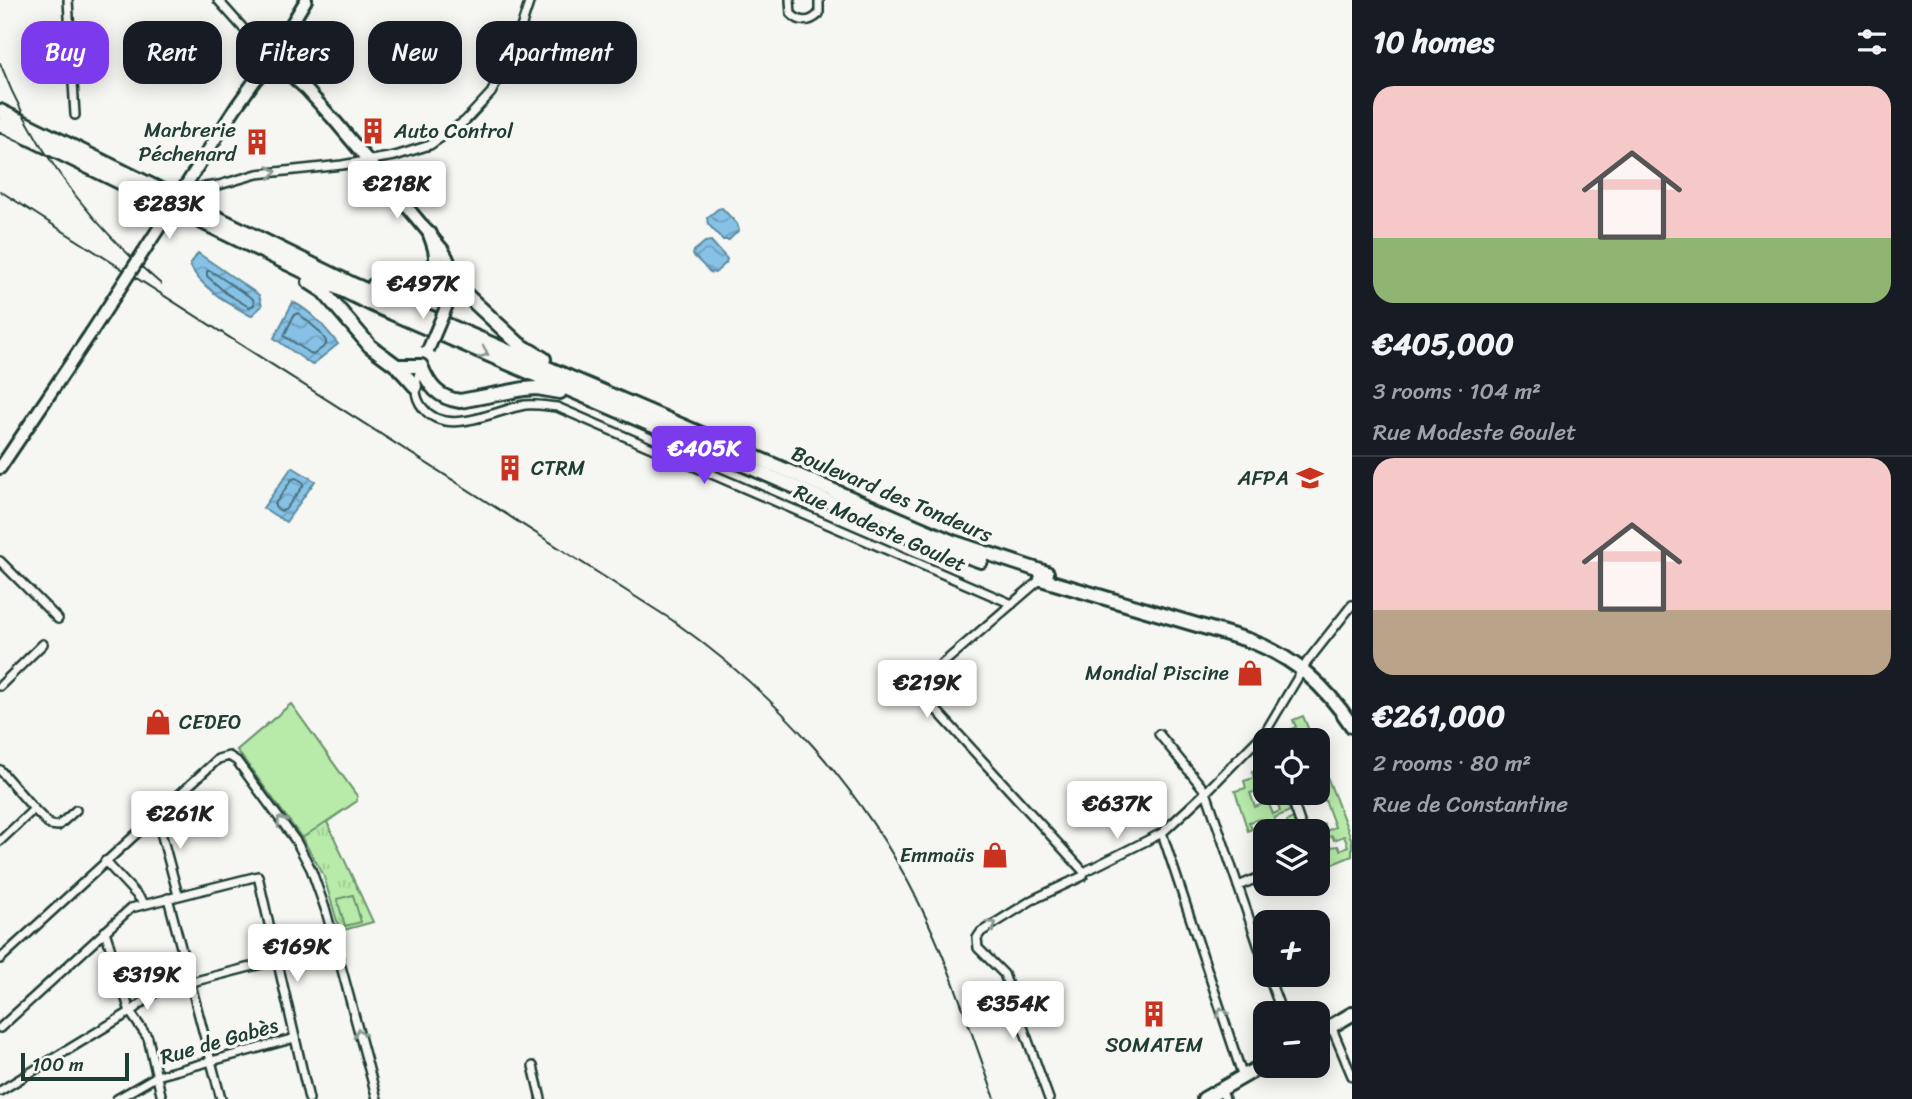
<!DOCTYPE html>
<meta charset="utf-8">
<style>
body{margin:0;font-family:Sriracha,sans-serif;background:#20242c;color:#f1f3f6;height:100vh;display:flex;flex-direction:column;font-size:26px;white-space:nowrap}
*{box-sizing:border-box;margin:0}
p{font-size:23px;color:#9ea1a6}
.icon{flex:none;width:38px;height:38px;fill:none;stroke:currentColor;stroke-width:2;stroke-linecap:round;stroke-linejoin:round}
.map{position:relative;flex:1;overflow:hidden}
.details{display:flex;flex-direction:column;background:#171b24;width:560px}
.details>*{flex:none}
.top-card{position:absolute;left:21px;top:21px;width:665px;height:63px;display:flex;gap:14px}
.buttons{position:absolute;left:1253px;top:728px;display:grid;gap:14px}
.buttons a{display:grid;place-items:center;width:77px;height:77px;border-radius:14px;background:#171b24;box-shadow:0 4px 18px #0003;font-size:35px}
.scale{position:absolute;left:21px;bottom:18px;width:108px;box-sizing:border-box;padding-left:7px;border:4px solid #1f3d34;border-top:0;font-size:19px;line-height:24px;white-space:nowrap;color:#1f3d34;-webkit-text-stroke:5px #f6f6f2;paint-order:stroke}
.price{position:absolute;translate:-50% -60px;padding:0 16px;border-radius:7px;background:#fff;color:#222;font-size:23px;line-height:46px;filter:drop-shadow(0 2px 4px #0008)}
.price::after{content:'';position:absolute;left:50%;top:42px;width:21px;height:16px;margin-left:-10px;background:inherit;clip-path:polygon(0 0,100% 0,50% 100%)}
.price.current{background:#7c3aed;color:#fff}
ul{padding:0;list-style:none}
li{display:grid;align-content:center;gap:14px;height:371px;padding:0 21px}
li+li{border-top:2px solid #363941}
li span{display:grid;place-items:center;height:217px;border-radius:21px;color:#555}
li>.icon{margin-inline-start:auto}
span .icon{width:126px;height:126px;fill:#fffc;stroke-width:1}
li b{font-size:30px}
h2{display:flex;justify-content:space-between;align-items:center;height:84px;padding:0 21px;font-size:30px}
.pill{padding:0 24px;border-radius:21px;background:#171b24;box-shadow:0 4px 18px #0003;font-size:24px;line-height:63px}
.pill.current{background:#7c3aed;color:#fff}
main{display:flex;flex:1;min-height:0}
.map>svg:first-child{display:block}
.grass{fill:url(#grass-tufts);stroke:#6c946f;stroke-width:2}
.garden{fill:#b8eaaa;stroke:#6c946f;stroke-width:2}
.water{fill:url(#water-waves);stroke:#5d8c9f;stroke-width:2}
.lines{fill:none;stroke-linecap:round;stroke-linejoin:round}
.shore{stroke:#49727b;stroke-width:2}
.minor-casing{stroke:#1f3d34;stroke-width:12}
.secondary-casing{stroke:#1f3d34;stroke-width:16}
.primary-casing{stroke:#1f3d34;stroke-width:18}
.trunk-casing{stroke:#1f3d34;stroke-width:18}
.minor{stroke:#f6f6f2;stroke-width:7}
.secondary{stroke:#f6f6f2;stroke-width:10}
.primary{stroke:#f6f6f2;stroke-width:12}
.trunk{stroke:#f6f6f2;stroke-width:12}
.rail{stroke:#1f3d34;stroke-width:2}
.secondary-bridge-casing{stroke:#1f3d34;stroke-width:16;stroke-linecap:butt}
.secondary-bridge{stroke:#f6f6f2;stroke-width:10}
.oneway{stroke:#8a9a93}
.labels{text-anchor:middle;stroke-width:7;stroke-linejoin:round;paint-order:stroke}
.poi-label{font-size:21px;fill:#1f3d34;stroke:#f6f6f2;text-anchor:end}
.street-label{font-size:21px;fill:#1f3d34;stroke:#f6f6f2}
</style>
<main>
<div class="map">
<svg width="1352" height="1099" viewBox="0 0 1352 1099">
<defs>
<pattern id="grass-tufts" width="24" height="20" patternUnits="userSpaceOnUse" patternTransform="scale(1.75)"><rect width="24" height="20" fill="#b8eaaa"/><path d="M3 7l-1-3M5 7V3M7 7l1-3M15 17l-1-3M17 17v-4M19 17l1-3" fill="none" stroke="#9eca93"/></pattern>
<pattern id="water-waves" width="16" height="10" patternUnits="userSpaceOnUse" patternTransform="scale(1.75)"><rect width="16" height="10" fill="#87c1e6"/><path d="M0 5q4-4 8 0t8 0" fill="none" stroke="#6e9ebb"/></pattern>
</defs>
<rect width="100%" height="100%" fill="#f6f6f2"/>
<filter id="ink" filterUnits="userSpaceOnUse"><feTurbulence type="fractalNoise" baseFrequency=".0143" numOctaves="2"/><feDisplacementMap in="SourceGraphic" scale="14" xChannelSelector="R" yChannelSelector="G"/><feConvolveMatrix kernelMatrix="1 2 1 2 8 2 1 2 1" color-interpolation-filters="sRGB"/></filter>
<g filter="url(#ink)">
<path class="grass" d="M291,704l66,92v5l-30,21 46,100 -33,9 -17,-57 -21,-36 -65,-88z"/>
<g class="garden">
<path d="M291,704l66,92v5l-55,37 -65,-88z"/>
<path d="M1303,716l10,24h-6l-2,-3 -8,3h-16l7,-3 -2,-6 10,-4 -3,-7z"/>
<path d="M1318,753l34,88v15l-34,14v-8l12,-15 8,-1 2,4 8,-4 -4,-10 -10,4 -2,-4 -3,1 -15,-6 -1,-3 11,-4 3,7 8,-4 -10,-27 -19,7 -2,-5 7,-8 2,4 9,-3 -4,-10z"/>
<path d="M1265,761v32h14l-17,6 -3,-8 -9,2 5,14 13,-5 5,12 7,-3 -3,-9 8,-3 5,12 -16,7 5,11 9,-3 -1,-5 6,-3 3,9 -12,4h-19v15l-5,2 -3,-7 4,-1 -2,-6 5,-3 -4,-12 -11,3 3,7 -4,2 -13,-40 11,-3 -2,-7 10,-3 -2,-6 9,-3 -2,-6z"/>
<path d="M353,895l8,27 -16,4 -8,-27z"/>
</g>
<g class="water">
<path d="M722,208l15,16 2,6 -10,10h-6l-15,-16 -1,-6 11,-9z"/>
<path d="M711,241l16,18 -1,4 -11,10 -5,-1 -17,-17 1,-4 11,-9z"/>
<path d="M198,253l61,42 3,11 -11,10c-21,-12 -50,-27 -61,-51z"/>
<path d="M293,302c19,10 32,25 45,42l-26,21 -38,-27z"/>
<path d="M292,467l23,14 -29,41 -23,-14z"/>
</g>
<g class="lines">
<g class="shore">
<path d="M207,271h4l42,28 1,6 -5,2 -23,-14 -19,-17z"/>
<path d="M298,313l21,18 7,10v4l-13,10 -29,-19 10,-21z"/>
<path d="M296,478l7,4v4l-18,24 -4,1 -6,-4v-3l17,-25z"/>
</g>
<g class="minor-casing">
<g id="minor">
<path d="M68,0l7,115"/>
<path d="M218,0l33,37 17,8"/>
<path d="M790,0l1,14c10,9 18,9 28,0v-14"/>
<path d="M184,190l35,-5 38,-11 85,-9 53,-9 35,-11 35,-24 26,-28 22,-41 17,-52"/>
<path d="M421,367c-5,14 -9,28 2,41 24,30 72,2 102,-3 10,-1 22,1 32,2l455,197"/>
<path d="M0,561l58,58"/>
<path d="M1042,578l-115,99 -2,14 4,11 155,170"/>
<path d="M0,686l43,-42"/>
<path d="M1159,734l47,58 59,173"/>
<path d="M0,770l34,39 -34,32"/>
<path d="M1290,793l13,38"/>
<path d="M34,809l16,16 8,1 18,-16"/>
<path d="M156,814l22,81"/>
<path d="M1162,833l81,244"/>
<path d="M105,861l40,43"/>
<path d="M1238,886l27,-11"/>
<path d="M168,898l53,201"/>
<path d="M105,931l25,81 18,26 14,61"/>
<path d="M0,959l218,-200 11,-3 8,5 59,80 15,28 15,42 51,188"/>
<path d="M1268,975l14,38"/>
<path d="M1331,1026l21,50"/>
<path d="M0,1028l131,-120 127,-32 51,223"/>
<path d="M533,1066l8,33"/>
<path d="M1221,1089l4,10"/>
<path d="M0,1091l130,-79 27,-21 120,-31"/>
<path d="M117,1099l40,-23 138,-38"/>
<path d="M1049,1099l-45,-125 -26,-26 -1,-10 4,-6 51,-32 51,-24 1,-4 78,-39 44,-41 60,-61 41,-69 45,-57"/>
</g>
</g>
<g class="secondary-casing">
<g id="secondary">
<path d="M277,48l29,-48"/>
<path d="M280,66l26,23 29,32 108,129c12,19 12,35 4,55"/>
<path d="M256,79c2,-10 -1,-21 4,-29l11,-5 9,5 2,8 -5,10 -11,2 -8,-6"/>
<path d="M182,191l54,-84 20,-28 10,-9"/>
<path d="M144,251l24,-37"/>
<path d="M0,468l91,-135"/>
</g>
</g>
<g class="primary-casing">
<g id="primary">
<path d="M1041,579l207,61c46,17 77,45 104,86"/>
<path d="M1318,1034l34,-20"/>
<path d="M1204,1099l61,-35"/>
</g>
</g>
<g class="trunk-casing">
<g id="trunk">
<path d="M0,111l352,173 601,258 94,31"/>
<path d="M0,124l371,180 531,229 79,28"/>
<path d="M309,282l14,9 47,55 27,20 18,20"/>
<path d="M374,285c23,10 63,5 62,-28 0,-8 -4,-16 -6,-23"/>
<path d="M454,285l6,4 59,55 25,15"/>
<path d="M397,366h24c8,20 17,32 39,35l64,-12 13,-1 23,4"/>
</g>
</g>
<use href="#minor" class="minor"/>
<use href="#secondary" class="secondary"/>
<use href="#primary" class="primary"/>
<use href="#trunk" class="trunk"/>
<g class="rail">
<path d="M0,63c34,87 90,161 161,221"/>
<path d="M0,191l672,429c103,73 190,168 246,281 32,64 53,131 77,198"/>
</g>
<g class="secondary-bridge-casing">
<g id="secondary-bridge">
<path d="M168,214l14,-23"/>
<path d="M91,333l53,-82"/>
<path d="M428,350l19,-45"/>
</g>
</g>
<use href="#secondary-bridge" class="secondary-bridge"/>
</g>
<defs><path id="oneway-chevron" d="M-2-3.5L2.5 0L-2 3.5" fill="none" stroke-width="1.6" stroke-linecap="round" stroke-linejoin="round" transform="scale(1.75)"/></defs>
<g class="oneway">
<use href="#oneway-chevron" transform="translate(272 172) rotate(-8)"/>
<use href="#oneway-chevron" transform="translate(484 353) rotate(23)"/>
<use href="#oneway-chevron" transform="translate(281 821) rotate(-126)"/>
<use href="#oneway-chevron" transform="translate(992 925) rotate(-33)"/>
<use href="#oneway-chevron" transform="translate(1222 1012) rotate(-108)"/>
<use href="#oneway-chevron" transform="translate(359 1033) rotate(-105)"/>
</g>
</g>
<defs>
<g id="building-bare" transform="scale(2.1)"><path d="M-4-6H4V6H1V3H-1V6H-4ZM-2.5-4.3h1.7v1.8h-1.7ZM.8-4.3h1.7v1.8H.8ZM-2.5-1h1.7V.8h-1.7ZM.8-1h1.7V.8H.8Z" fill="#c8321e" stroke="#f6f6f2" stroke-width="2.5" paint-order="stroke"/></g>
<g id="university-bare" transform="scale(2.1)"><path d="M0-5L7-2L0 1L-7-2ZM-4 1L0 2.5L4 1V4Q0 6-4 4Z" fill="#c8321e" stroke="#f6f6f2" stroke-width="2.5" paint-order="stroke"/></g>
<g id="shop-bare" transform="scale(2.1)"><path d="M-5-2.5h2.3a2.7 3.5 0 0 1 5.4 0H5L5.5 6h-11ZM-1.5-2.5h3a1.5 2.3 0 0 0-3 0Z" fill="#c8321e" stroke="#f6f6f2" stroke-width="2.5" paint-order="stroke"/></g>
</defs>
<g fill-rule="evenodd">
<use href="#building-bare" x="373" y="131"/>
<use href="#building-bare" x="257" y="142"/>
<use href="#building-bare" x="510" y="468"/>
<use href="#university-bare" x="1310" y="478"/>
<use href="#shop-bare" x="1250" y="673"/>
<use href="#shop-bare" x="158" y="722"/>
<use href="#shop-bare" x="995" y="855"/>
<use href="#building-bare" x="1154" y="1014"/>
</g>
<g class="labels">
<g class="poi-label">
<text x="236" y="137">Marbrerie<tspan x="236" dy="24">Péchenard</tspan></text>
<text x="394" y="138" text-anchor="start">Auto Control</text>
<text x="531" y="475" text-anchor="start">CTRM</text>
<text x="1289" y="485">AFPA</text>
<text x="1229" y="680">Mondial Piscine</text>
<text x="179" y="729" text-anchor="start">CEDEO</text>
<text x="974" y="862">Emmaüs</text>
<text x="1154" y="1052" text-anchor="middle">SOMATEM</text>
</g>
<g class="street-label">
<text transform="translate(892 494) rotate(23)" y="7">Boulevard des Tondeurs</text>
<text transform="translate(880 528) rotate(24)" y="7">Rue Modeste Goulet</text>
<text transform="translate(219 1041) rotate(-16)" y="7">Rue de Gabès</text>
</g>
</g>
</svg>
<div class="buttons">
<a><svg class="icon" aria-label="locate" viewBox="0 0 24 24"><circle cx="12" cy="12" r="6"/><path d="M12 2v4M12 18v4M2 12h4M18 12h4"/></svg></a>
<a><svg class="icon" aria-label="layers" viewBox="0 0 24 24"><path d="M12 4l9 5-9 5-9-5zM3 14l9 5 9-5"/></svg></a>
<a>+</a>
<a>−</a>
</div>
<div class="scale">100 m</div>
<b class="price" style="left:397px;top:221px">€218K</b>
<b class="price" style="left:169px;top:241px">€283K</b>
<b class="price" style="left:423px;top:321px">€497K</b>
<b class="price current" style="left:704px;top:486px">€405K</b>
<b class="price" style="left:927px;top:720px">€219K</b>
<b class="price" style="left:1117px;top:841px">€637K</b>
<b class="price" style="left:180px;top:851px">€261K</b>
<b class="price" style="left:297px;top:984px">€169K</b>
<b class="price" style="left:147px;top:1012px">€319K</b>
<b class="price" style="left:1013px;top:1041px">€354K</b>
<div class="top-card">
<a class="pill current">Buy</a>
<a class="pill">Rent</a>
<a class="pill">Filters</a>
<a class="pill">New</a>
<a class="pill">Apartment</a>
</div>
</div>
<section class="details">
<h2>10 homes<svg class="icon" aria-label="filters" viewBox="0 0 24 24"><path d="M4 7h16M4 17h16"/><circle cx="9" cy="7" r="2"/><circle cx="15" cy="17" r="2"/></svg></h2>
<ul>
<li><span style="background:linear-gradient(#f6c9c9 70%,#8fb573 0)"><svg class="icon" aria-label="home" viewBox="0 0 24 24"><path d="M3 11l9-7 9 7M6 9v11h12V9"/></svg></span><div><b>€405,000</b><p>3 rooms · 104 m²</p><p>Rue Modeste Goulet</p></div></li>
<li><span style="background:linear-gradient(#f6c9c9 70%,#b9a48a 0)"><svg class="icon" aria-label="home" viewBox="0 0 24 24"><path d="M3 11l9-7 9 7M6 9v11h12V9"/></svg></span><div><b>€261,000</b><p>2 rooms · 80 m²</p><p>Rue de Constantine</p></div></li>
</ul>
</section>
</main>
